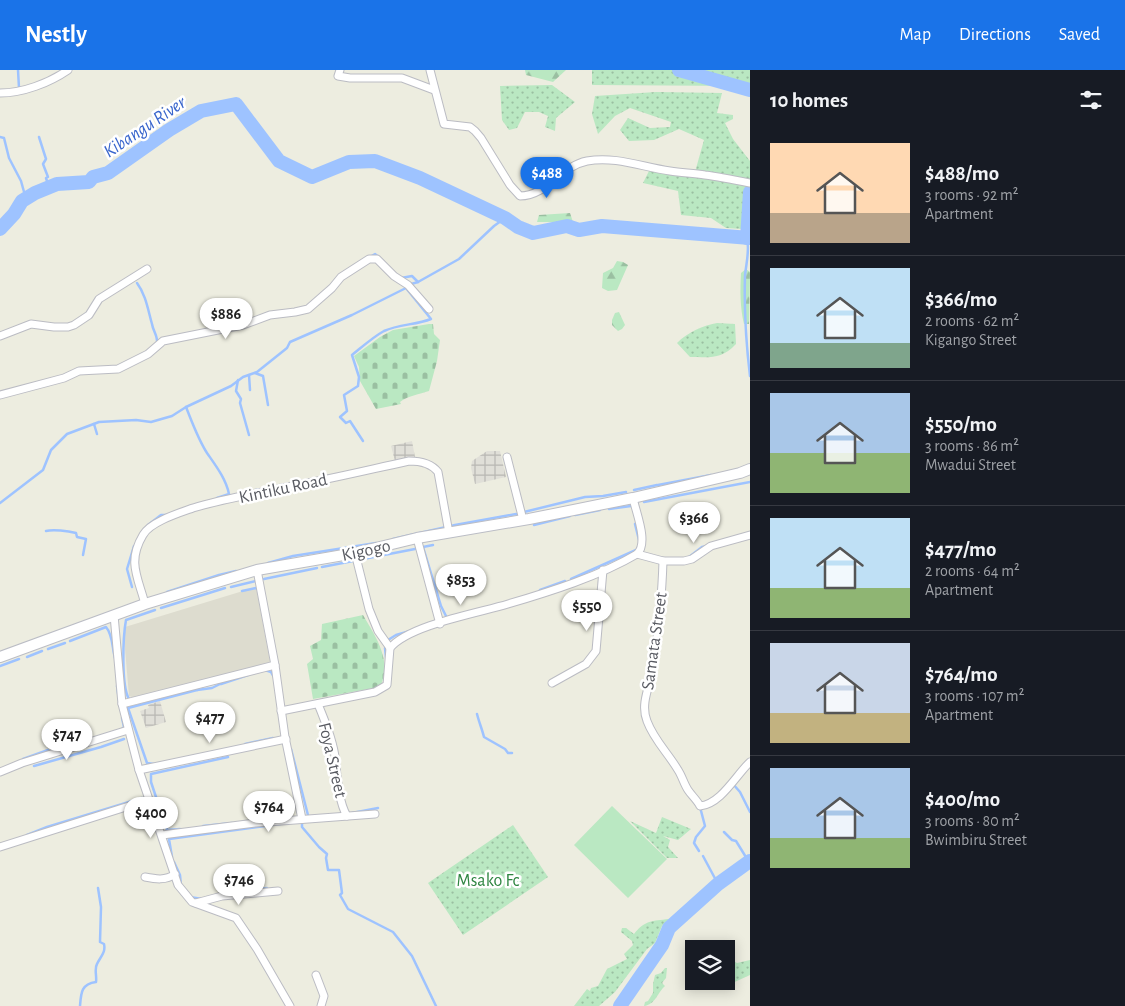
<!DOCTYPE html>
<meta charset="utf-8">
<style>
body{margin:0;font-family:"Alegreya Sans",sans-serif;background:#242831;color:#f1f3f6;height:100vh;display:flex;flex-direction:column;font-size:19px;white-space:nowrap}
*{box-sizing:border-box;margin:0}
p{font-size:16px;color:#9ea1a6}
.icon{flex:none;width:28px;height:28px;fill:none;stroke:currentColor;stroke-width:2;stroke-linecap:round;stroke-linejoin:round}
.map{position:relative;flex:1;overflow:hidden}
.sheet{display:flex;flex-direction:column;background:#171b24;width:375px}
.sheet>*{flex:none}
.controls{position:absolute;left:685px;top:870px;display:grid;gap:10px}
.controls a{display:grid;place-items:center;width:50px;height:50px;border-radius:0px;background:#171b24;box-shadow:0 2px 12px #0003;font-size:25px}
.price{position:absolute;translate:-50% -42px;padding:0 11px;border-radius:18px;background:#fff;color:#222;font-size:16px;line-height:32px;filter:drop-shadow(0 1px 2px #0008)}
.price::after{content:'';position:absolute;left:50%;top:30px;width:15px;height:11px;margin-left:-8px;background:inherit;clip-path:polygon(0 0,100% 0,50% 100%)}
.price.current{background:#1a73e8;color:#fff}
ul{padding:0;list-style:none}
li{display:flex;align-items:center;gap:15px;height:125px;padding:0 20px}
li+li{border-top:1px solid #363941}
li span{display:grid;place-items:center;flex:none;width:140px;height:100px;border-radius:0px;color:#555}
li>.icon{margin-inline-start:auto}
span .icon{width:60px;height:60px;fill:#fffc;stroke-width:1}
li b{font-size:21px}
h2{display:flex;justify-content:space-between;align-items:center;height:60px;padding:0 20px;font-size:21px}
header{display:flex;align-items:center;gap:30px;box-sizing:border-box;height:70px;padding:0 25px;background:#1a73e8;color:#fff}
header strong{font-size:24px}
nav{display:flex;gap:28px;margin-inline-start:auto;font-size:18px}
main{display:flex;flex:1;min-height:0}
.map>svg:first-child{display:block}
.industrial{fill:url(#industrial-grid)}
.education{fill:#dddccf}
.green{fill:url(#green-dots)}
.forest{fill:url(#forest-firs)}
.cemetery{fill:url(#cemetery-stones)}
.pitch{fill:#bae8c2}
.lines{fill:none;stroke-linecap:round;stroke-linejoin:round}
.stream{stroke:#9ec3ff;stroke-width:2.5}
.river{stroke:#9ec3ff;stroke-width:14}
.street-casing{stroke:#bbbcc3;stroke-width:9}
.secondary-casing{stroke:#bbbdc5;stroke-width:12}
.street{stroke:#fff;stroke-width:7}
.secondary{stroke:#fff;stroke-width:10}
.labels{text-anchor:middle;stroke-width:5;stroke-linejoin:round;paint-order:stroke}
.street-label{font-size:18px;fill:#595b62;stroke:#fff}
.park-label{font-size:18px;fill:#2e8541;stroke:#fff}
.water-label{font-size:19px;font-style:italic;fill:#3865cc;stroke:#fff}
</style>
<header>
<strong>Nestly</strong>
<nav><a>Map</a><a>Directions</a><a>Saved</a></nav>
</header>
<main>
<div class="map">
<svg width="750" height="936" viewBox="0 0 750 936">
<defs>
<pattern id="industrial-grid" width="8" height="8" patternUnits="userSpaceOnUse" patternTransform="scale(1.25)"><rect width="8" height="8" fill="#e0dfd8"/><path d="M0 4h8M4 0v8" fill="none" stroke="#b9b8b3"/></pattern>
<pattern id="green-dots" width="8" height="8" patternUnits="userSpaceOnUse" patternTransform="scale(1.25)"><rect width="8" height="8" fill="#bae8c2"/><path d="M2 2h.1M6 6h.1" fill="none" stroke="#9abfa1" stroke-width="1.8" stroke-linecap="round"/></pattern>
<pattern id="forest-firs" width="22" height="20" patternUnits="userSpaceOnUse" patternTransform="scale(1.25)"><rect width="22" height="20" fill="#bae8c2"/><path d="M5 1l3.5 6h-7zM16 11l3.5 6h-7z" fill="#9abfa1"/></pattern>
<pattern id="cemetery-stones" width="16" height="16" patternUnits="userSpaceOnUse" patternTransform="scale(1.25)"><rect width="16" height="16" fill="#bae8c2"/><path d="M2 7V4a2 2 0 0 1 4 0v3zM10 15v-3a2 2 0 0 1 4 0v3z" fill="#9abfa1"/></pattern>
</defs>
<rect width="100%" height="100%" fill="#edede0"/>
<g class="industrial">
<path d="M412,371l3,16 -20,4 -4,-15z"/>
<path d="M487,381h13l6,26 -31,7 -4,-16 1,-7z"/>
<path d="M160,631l6,21 -20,6 -6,-17 9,-3 -1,-3z"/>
</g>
<path class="education" d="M256,517l14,75 -6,3 -126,34 -9,-3 -4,-47v-22z"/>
<g class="green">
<path d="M592,0h158v27l-5,-4 -5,-7 -148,-1z"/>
<path d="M552,15l23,17 -19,16 -1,13 -10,-4 3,-11 -9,-4h-14l-8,16 -8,2 -7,-10 -2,-34z"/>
<path d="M656,22l66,1 -5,20 16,2v4l-8,4 8,16 17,22v52l-7,16 -17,-1 -15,-10 -30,-3 -3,-24 -35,-8 8,-16 44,5 9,-32 -25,-11 -25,11 -25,1 -9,-11 8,-12 22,10 20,-1 1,-5 -41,-14 -15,8 -17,18 -6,-20 3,-18z"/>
<path d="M717,253l18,1 1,20c-15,16 -26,13 -46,13l-13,-14c11,-11 25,-17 40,-20z"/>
<path d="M662,747l29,12 -13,11 -15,-4 7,4 -2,7 10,11h-11l-37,-37 26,12z"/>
<path d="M513,755l35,52 -85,58 -35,-52z"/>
<path d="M669,849l-7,7 -7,17 -8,6 -32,43 -16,14h-25l13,-17 3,2 1,-3 7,-2 9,-17 20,-10 -3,-5 9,-9 -1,-4 -11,-9 1,-4h4l8,6c11,-14 18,-13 35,-15z"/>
<path d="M730,889l7,4 13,-3v15l-22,10 -9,-4h7v-13z"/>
<path d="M665,898h2l-1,10 -4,5 3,3c-7,6 -10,19 -21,20l1,-4 3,-1 5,-8v-9l2,-9 6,-2z"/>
</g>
<g class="forest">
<path d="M525,0h41l-13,12 -27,-7z"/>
<path d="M570,143l3,9h-36l2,-7z"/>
<path d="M617,191l6,1 5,3 -11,25 -9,1 -6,-3 1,-15 10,-5z"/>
<path d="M746,199l4,3 -1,52h-5c-4,-16 -4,-34 -3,-51z"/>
<path d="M619,242l6,13 -3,4 -4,2 -6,-6v-5l3,-7z"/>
</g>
<g class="cemetery">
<path d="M429,254h4l1,10 6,6 -3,21 -8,30c-9,3 -22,5 -29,11l1,2 -25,5 -16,-28 -1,-14 -5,-11 26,-19 13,-7z"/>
<path d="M363,545c13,22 30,47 17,72l-67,12 -6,-35 6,-5 -3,-13 11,-6 1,-16z"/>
</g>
<path class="pitch" d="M612,736l55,53 -39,39 -54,-53z"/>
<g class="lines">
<g class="stream">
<path d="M18,0l1,18"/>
<path d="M0,67l4,1 5,20 12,23 5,18"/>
<path d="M39,67l7,22 -3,5 5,13 -2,1 3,9"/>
<path d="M747,168c3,12 -1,26 -2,38 -1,34 1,67 5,100"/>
<path d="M370,187l5,-3 8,7"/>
<path d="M401,208l11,-2 6,6"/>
<path d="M137,213c9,12 11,27 15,41 1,7 6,12 5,19"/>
<path d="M255,303l8,3 5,29"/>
<path d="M249,305l1,15"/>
<path d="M238,310l-2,11 5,8 -1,4 9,32"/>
<path d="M186,337c6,15 12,32 21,46 9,13 19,26 22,41l-12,4"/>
<path d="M94,354l3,10"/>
<path d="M363,371l-13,-20 -4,2 -6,-6 7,-6 -3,-16 14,-9 1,-9 -7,-22c10,-8 21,-18 32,-24 15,-7 32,-6 47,-12l-25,-31"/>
<path d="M658,415l53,-10"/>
<path d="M256,420l17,-3"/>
<path d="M634,420l23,-5"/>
<path d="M644,432l106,-20"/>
<path d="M0,433l43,-33 8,-20 16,-16 32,-12 37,-2 15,2 21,-6 14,-9 45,-21 12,-9 14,-5 30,-24 3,-6 62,-27 54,-27 2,-3 10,-3 41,-23 35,-33 11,-8"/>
<path d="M609,439l22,-3"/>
<path d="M524,442l61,-15 18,-1 23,-4"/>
<path d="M575,445l25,-5"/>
<path d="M635,454l4,16"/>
<path d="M148,455l13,-10h6"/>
<path d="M534,455l36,-9"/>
<path d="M46,461c7,-2 22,0 30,2l1,4 9,2 -3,16"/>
<path d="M393,469l62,-14 61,-11"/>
<path d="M433,475l-10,2 18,59 6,12"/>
<path d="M689,487l13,-10 5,-1"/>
<path d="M268,493l25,-7 83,-13"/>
<path d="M322,497l93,-18"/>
<path d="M264,509l53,-11"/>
<path d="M571,509l65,-29"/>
<path d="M132,517l-5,-18 7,-23"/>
<path d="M231,517l25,-6"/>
<path d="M540,520l25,-9"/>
<path d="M242,521l14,-3 2,1"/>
<path d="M167,522l52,-17 17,-4"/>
<path d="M161,538l64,-20"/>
<path d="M388,570l8,-5 14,-4"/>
<path d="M70,571l36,-14c7,8 6,21 9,31"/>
<path d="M385,578l1,9"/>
<path d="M48,579l17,-6"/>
<path d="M27,587l15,-6"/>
<path d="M0,596l19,-7"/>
<path d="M265,600l6,2 3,5"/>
<path d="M221,614l27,-9"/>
<path d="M117,616l2,14"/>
<path d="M197,620l15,-2 8,-4"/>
<path d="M129,629c-8,-13 -6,-63 -3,-79l29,-10"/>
<path d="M477,644c2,8 5,15 7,23l21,12 3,4h4"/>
<path d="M122,659l2,-2 -2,-9"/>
<path d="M245,674l28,-6"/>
<path d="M55,678l13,-3"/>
<path d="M291,679l18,70"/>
<path d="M23,689l25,-9"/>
<path d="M154,694l-7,-1 -19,-55 69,-18"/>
<path d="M34,696l67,-19 23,-8"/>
<path d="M733,714l7,8 10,20"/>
<path d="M352,743l26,-5"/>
<path d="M302,753v4l17,20 8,7 -1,4 2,12h11l3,23 -2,2 8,14 45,23 19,24 24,50"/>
<path d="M203,756l29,-3"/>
<path d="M180,759l-13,1 -16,-48v-8l77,-17"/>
<path d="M724,762l8,8 4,1 13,21"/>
<path d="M27,765l20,-8 95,-29"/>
<path d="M699,781l-5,-8 2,-6 9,-11 -5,-19"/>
<path d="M703,786l15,28"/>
<path d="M172,787l-3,-18 118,-16"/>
<path d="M174,792l6,13 1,10"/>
<path d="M239,821l28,-3"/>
<path d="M190,827l12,2"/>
<path d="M80,936c1,-13 1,-22 16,-24 1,-6 -2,-13 1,-18 3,-7 9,-11 7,-20l-4,-2 1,-35 -3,-19"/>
</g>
<g class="river">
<path d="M679,0l71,20"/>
<path d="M0,159l14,-15 8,-13 13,-8 22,-9 32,-2 4,-5 15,-4 61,-43 32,-19 35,-7 43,57 33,16 37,-15 26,-1 45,17 85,40 13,9 15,6 34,-7 12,4 23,-4 148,12"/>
<path d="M747,168l3,-46"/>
<path d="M620,936l42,-61 7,-17 49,-44 32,-23"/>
</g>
<g class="street-casing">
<g id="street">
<path d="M340,0l-2,6 12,2h52l32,12"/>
<path d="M430,0l14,54 26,3 5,4 6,7 29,47 10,11c27,0 41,-30 67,-35 29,-5 55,6 83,10 12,2 23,2 35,4 15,2 30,5 45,8"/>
<path d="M0,23c23,0 49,-10 68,-23"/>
<path d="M0,266l31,-12 23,3h14l6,-2 15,-10 10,-16 48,-30"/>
<path d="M0,325l64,-17 15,-7 39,-2 30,-15 15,-13 80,-16 27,-10 25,-3 13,-3 24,-21 9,-11 28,-18h8l17,17 14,9 21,24"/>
<path d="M507,387l16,63"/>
<path d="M417,468l23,86"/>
<path d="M355,483l14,56 9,22 12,17"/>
<path d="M637,484l26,7h21l8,-2 19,-13 39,-11"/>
<path d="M663,491c-1,36 -5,72 -10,108 -3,16 -13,35 -6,52 7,19 21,32 31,49 4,6 6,14 10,20 4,6 9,10 12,16 21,-2 36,-31 50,-44"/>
<path d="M257,500l18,95 10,72 17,82"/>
<path d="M145,534c-7,-27 -18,-42 -2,-69 7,-13 36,-22 50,-27 33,-10 70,-16 104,-23 38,-7 75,-16 112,-24 11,0 22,2 29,11l11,61"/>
<path d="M114,545l8,89 17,66 39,115 14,17 44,16 21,31 33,57"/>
<path d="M552,613l34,-19 10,-13 7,-81"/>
<path d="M122,634l153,-39"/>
<path d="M318,634c7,17 14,34 17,52 2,18 3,45 12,60"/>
<path d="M281,641l94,-19 12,-7 3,-37c19,-23 88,-35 118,-44 41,-12 92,-28 129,-50 12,-11 -1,-41 -4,-56"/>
<path d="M139,700l147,-31"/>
<path d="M0,702l22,-9 106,-33"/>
<path d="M162,765l93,-12 120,-9"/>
<path d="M0,777l148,-47"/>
<path d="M145,807c10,2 21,4 30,-3"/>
<path d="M196,833l26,-7 56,-5"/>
<path d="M316,905l8,21 -3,10"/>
</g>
</g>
<g class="secondary-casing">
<path id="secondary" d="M0,587l145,-53 112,-34 98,-17 62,-15 112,-19 104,-21 107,-25 10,-4"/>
</g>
<use href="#street" class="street"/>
<use href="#secondary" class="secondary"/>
</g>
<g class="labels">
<g class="street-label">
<text transform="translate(283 418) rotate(-12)" y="6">Kintiku Road</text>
<text transform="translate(366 480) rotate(-12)" y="6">Kigogo</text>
<text transform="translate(654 571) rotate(-82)" y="6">Samata Street</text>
<text transform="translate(333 690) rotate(77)" y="6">Foya Street</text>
</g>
<g class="park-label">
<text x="488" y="816">Msako Fc</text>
</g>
<g class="water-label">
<text transform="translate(144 56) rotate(-34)" y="7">Kibangu River</text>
</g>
</g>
</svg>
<div class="controls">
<a><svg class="icon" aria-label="layers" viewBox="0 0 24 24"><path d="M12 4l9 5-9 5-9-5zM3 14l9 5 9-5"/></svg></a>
</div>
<b class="price current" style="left:547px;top:129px">$488</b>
<b class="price" style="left:226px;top:270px">$886</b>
<b class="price" style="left:694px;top:474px">$366</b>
<b class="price" style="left:461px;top:536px">$853</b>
<b class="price" style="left:587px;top:562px">$550</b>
<b class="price" style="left:210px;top:674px">$477</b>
<b class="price" style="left:67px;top:691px">$747</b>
<b class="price" style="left:269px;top:763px">$764</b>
<b class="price" style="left:151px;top:769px">$400</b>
<b class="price" style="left:239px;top:836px">$746</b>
</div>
<section class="sheet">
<h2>10 homes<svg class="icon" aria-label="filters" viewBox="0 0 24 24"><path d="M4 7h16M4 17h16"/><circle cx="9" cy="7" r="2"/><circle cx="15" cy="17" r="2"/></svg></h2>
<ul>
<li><span style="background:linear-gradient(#ffd9b3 70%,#b9a48a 0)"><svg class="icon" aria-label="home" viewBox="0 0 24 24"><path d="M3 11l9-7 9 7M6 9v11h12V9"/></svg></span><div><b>$488/mo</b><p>3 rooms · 92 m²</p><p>Apartment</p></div></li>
<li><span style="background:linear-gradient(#bfe0f5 75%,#7fa58c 0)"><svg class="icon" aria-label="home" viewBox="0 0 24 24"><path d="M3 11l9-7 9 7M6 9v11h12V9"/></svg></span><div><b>$366/mo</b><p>2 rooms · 62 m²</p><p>Kigango Street</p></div></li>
<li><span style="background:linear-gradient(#a9c7e8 60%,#8fb573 0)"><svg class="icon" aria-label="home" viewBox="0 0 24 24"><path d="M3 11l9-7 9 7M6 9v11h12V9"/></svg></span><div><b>$550/mo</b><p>3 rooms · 86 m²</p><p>Mwadui Street</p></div></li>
<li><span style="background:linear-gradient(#bfe0f5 70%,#8fb573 0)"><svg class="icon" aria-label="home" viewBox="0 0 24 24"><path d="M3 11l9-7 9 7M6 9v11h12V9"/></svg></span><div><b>$477/mo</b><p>2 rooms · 64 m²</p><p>Apartment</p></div></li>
<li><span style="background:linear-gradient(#c9d6e8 70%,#c2b280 0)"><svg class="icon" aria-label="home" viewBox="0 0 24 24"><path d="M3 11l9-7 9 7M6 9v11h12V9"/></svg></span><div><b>$764/mo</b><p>3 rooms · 107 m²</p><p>Apartment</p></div></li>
<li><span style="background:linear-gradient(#a9c7e8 70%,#8fb573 0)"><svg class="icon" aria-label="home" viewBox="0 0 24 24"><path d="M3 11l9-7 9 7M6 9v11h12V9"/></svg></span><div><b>$400/mo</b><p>3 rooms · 80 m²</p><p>Bwimbiru Street</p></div></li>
</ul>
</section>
</main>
